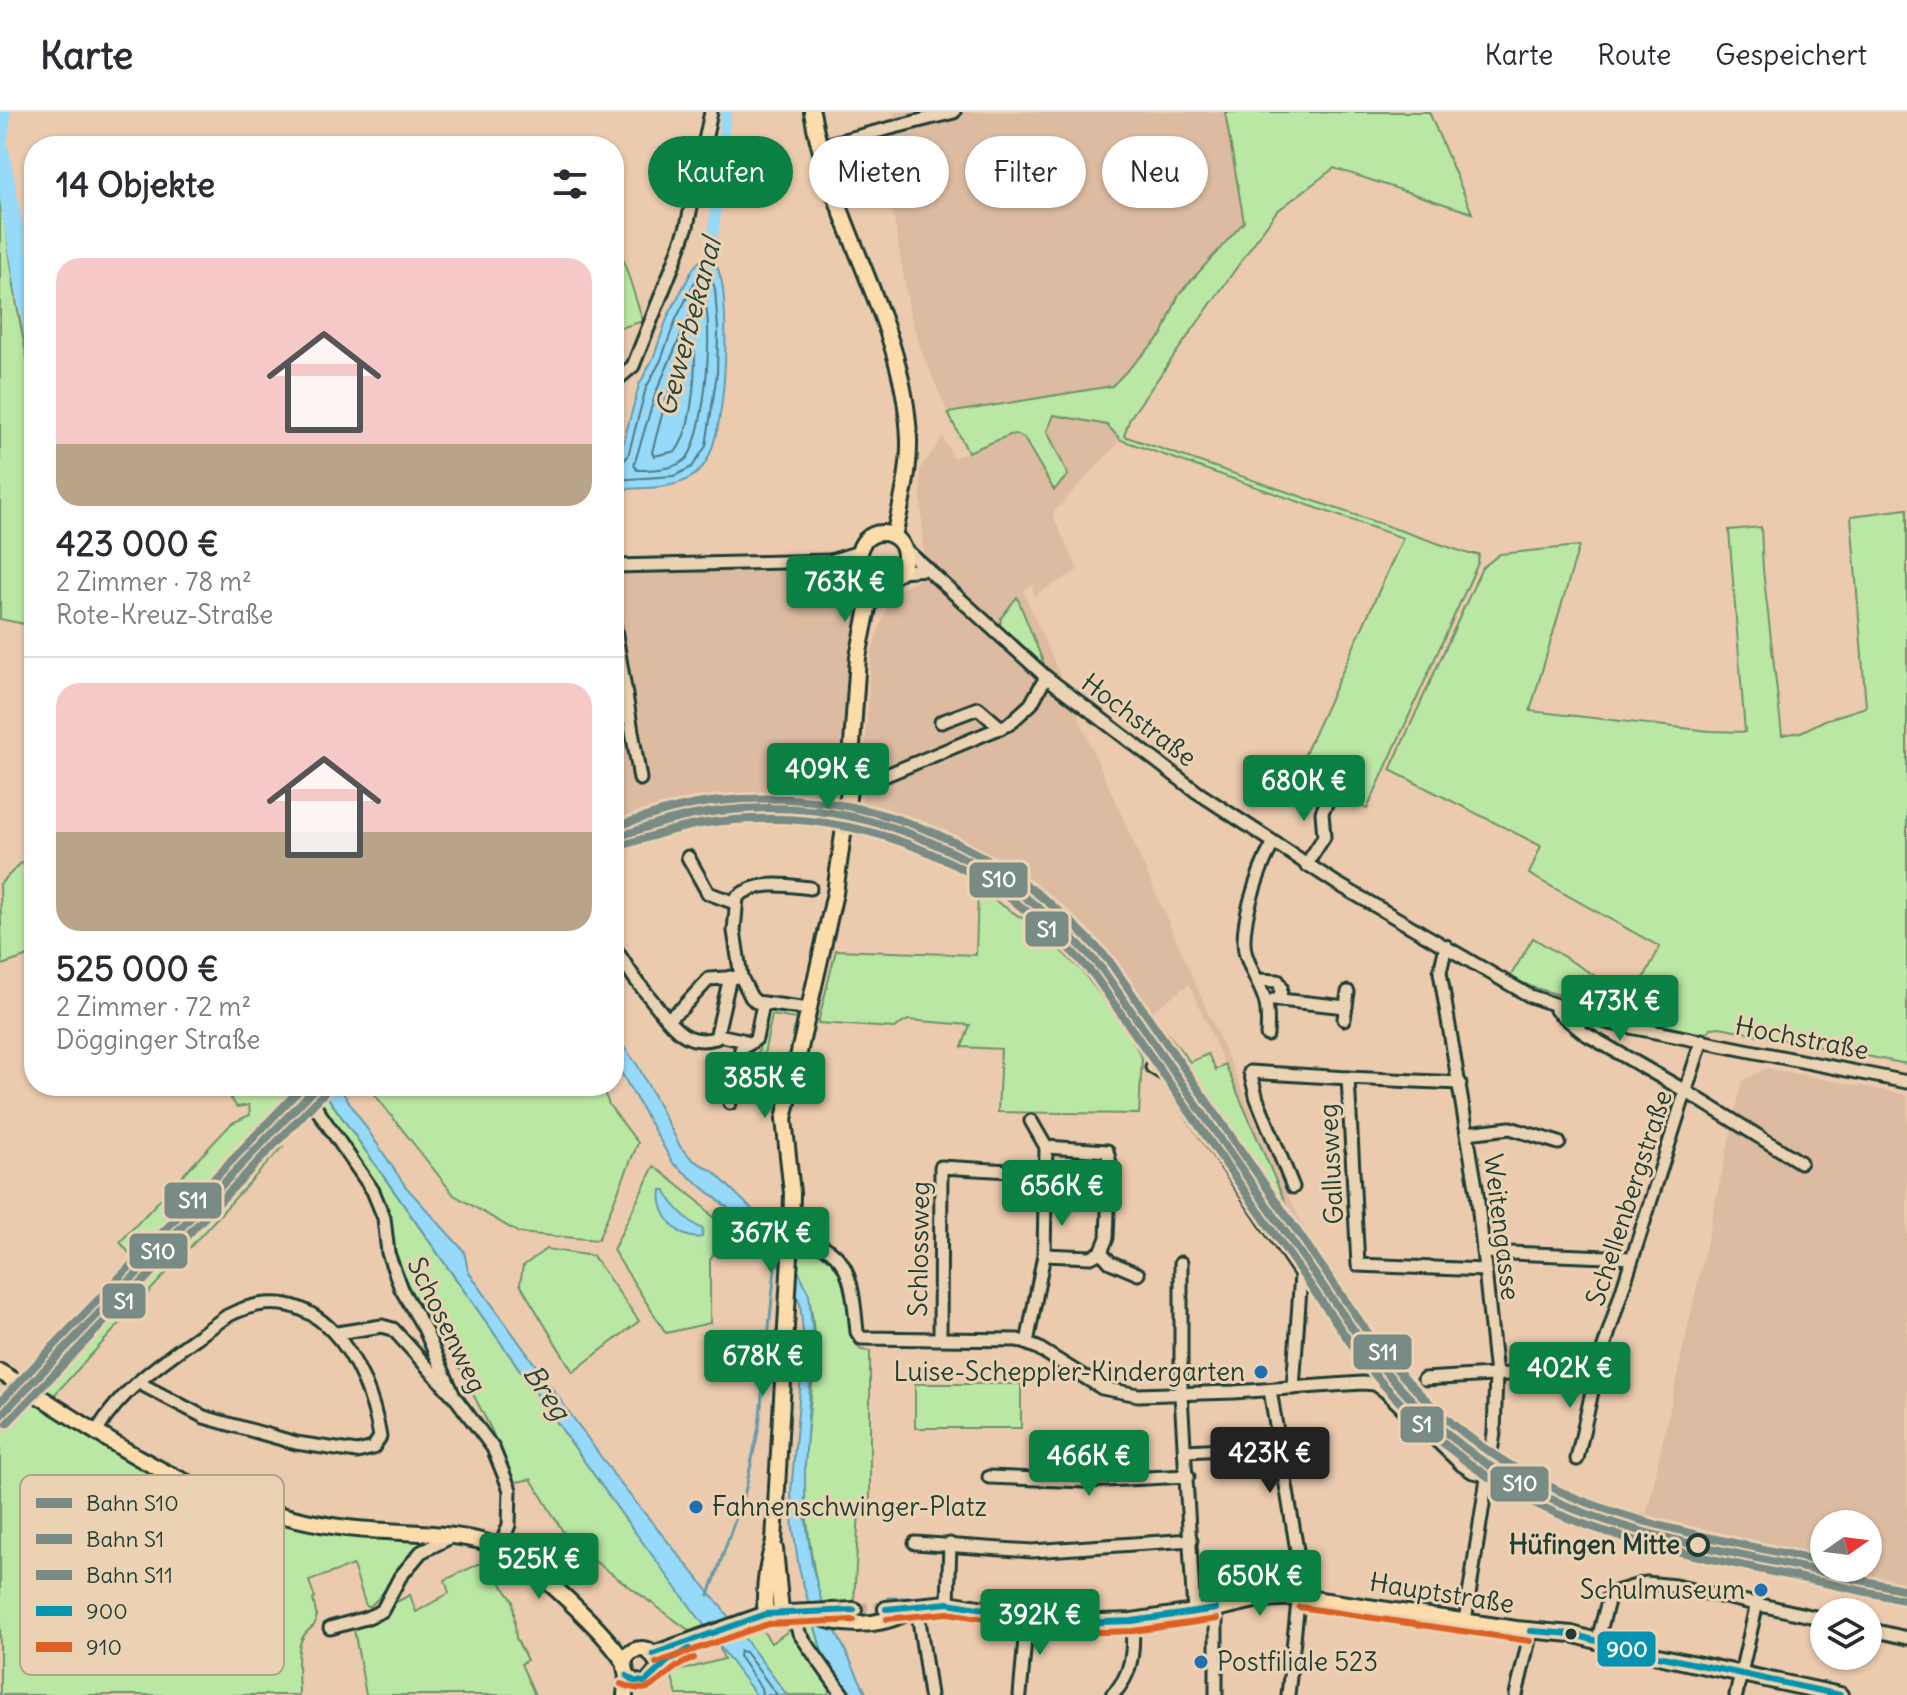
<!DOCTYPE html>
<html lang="de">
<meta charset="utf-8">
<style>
body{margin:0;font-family:Delius,sans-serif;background:#f2f2f3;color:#2b2b33;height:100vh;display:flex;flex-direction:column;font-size:30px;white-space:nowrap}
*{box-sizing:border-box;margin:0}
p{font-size:26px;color:#7c7c81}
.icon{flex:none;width:44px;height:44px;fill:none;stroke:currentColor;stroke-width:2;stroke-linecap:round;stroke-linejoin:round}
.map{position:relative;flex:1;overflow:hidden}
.panel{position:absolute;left:24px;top:24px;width:600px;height:960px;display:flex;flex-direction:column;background:#fff;border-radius:32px;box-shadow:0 2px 6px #0004}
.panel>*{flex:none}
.top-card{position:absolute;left:648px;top:24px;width:760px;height:72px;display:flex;gap:16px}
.needle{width:52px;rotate:76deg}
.controls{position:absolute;left:1810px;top:1398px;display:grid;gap:16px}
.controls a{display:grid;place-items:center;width:72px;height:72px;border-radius:50%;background:#fff;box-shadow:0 2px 6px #0004;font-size:40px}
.price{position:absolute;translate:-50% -68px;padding:0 18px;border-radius:8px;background:#0b8043;color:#fff;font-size:26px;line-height:52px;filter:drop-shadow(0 2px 4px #0008)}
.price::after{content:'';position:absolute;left:50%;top:48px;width:24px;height:18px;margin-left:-12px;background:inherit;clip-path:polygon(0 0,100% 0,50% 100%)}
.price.selected{background:#222;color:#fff}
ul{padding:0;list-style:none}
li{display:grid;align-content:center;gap:16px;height:424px;padding:0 32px}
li+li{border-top:2px solid #e1e1e2}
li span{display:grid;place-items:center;height:248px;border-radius:24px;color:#555}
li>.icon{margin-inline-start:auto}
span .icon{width:144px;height:144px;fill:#fffc;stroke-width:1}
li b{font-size:34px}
h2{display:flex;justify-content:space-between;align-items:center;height:96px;padding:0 32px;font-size:34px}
.pill{padding:0 28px;border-radius:36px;background:#fff;box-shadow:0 2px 6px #0004;font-size:28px;line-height:72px}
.pill.selected{background:#0b8043;color:#fff}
header{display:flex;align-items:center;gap:48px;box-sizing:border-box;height:112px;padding:0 40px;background:#fff;border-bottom:2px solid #e1e1e2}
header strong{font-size:38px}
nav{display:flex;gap:44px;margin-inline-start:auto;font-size:28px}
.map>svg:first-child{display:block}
.built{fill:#dcbba1;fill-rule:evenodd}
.green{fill:#bbe7a4;stroke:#6d926c;stroke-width:2}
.water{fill:#96d9f8;stroke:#669baa;stroke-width:2}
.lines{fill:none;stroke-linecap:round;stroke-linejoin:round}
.shore{stroke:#4f7b82;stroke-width:2}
.stream{stroke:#669baa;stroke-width:3}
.canal{stroke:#96d9f8;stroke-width:10}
.river{stroke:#96d9f8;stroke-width:18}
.major-tunnel{stroke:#c2ae95;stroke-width:14;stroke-dasharray:14 7;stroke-linecap:butt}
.minor-casing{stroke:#1f3d34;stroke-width:17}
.major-casing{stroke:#1f3d34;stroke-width:20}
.minor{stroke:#ebd2b3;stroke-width:11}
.major{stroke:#fddcac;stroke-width:14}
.bus-1-casing{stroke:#ebd2b3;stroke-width:12}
.bus-2-casing{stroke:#ebd2b3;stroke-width:12}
.bus-1{stroke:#0693af;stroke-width:6}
.bus-2{stroke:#dd6124;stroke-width:6}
.rail-1-casing{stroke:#ebd2b3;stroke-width:14}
.rail-2-casing{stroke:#ebd2b3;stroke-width:14}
.rail-3-casing{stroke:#ebd2b3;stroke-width:14}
.rail-1{stroke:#798b85;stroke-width:8}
.rail-2{stroke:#798b85;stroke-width:8}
.rail-3{stroke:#798b85;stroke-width:8}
.poi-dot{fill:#1f6fb2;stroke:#ebd2b3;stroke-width:3}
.stop-dot{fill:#ebd2b3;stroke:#1f3d34;stroke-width:4}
.bus-dot{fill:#1f3d34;stroke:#ebd2b3;stroke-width:3}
.labels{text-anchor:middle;stroke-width:6;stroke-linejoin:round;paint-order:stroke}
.street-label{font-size:26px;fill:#1f3d34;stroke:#ebd2b3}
.poi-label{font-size:26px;fill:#1f3d34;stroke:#ebd2b3;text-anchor:end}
.stop-label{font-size:26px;font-weight:bold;fill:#1f3d34;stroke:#ebd2b3;text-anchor:end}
.water-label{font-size:28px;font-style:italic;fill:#25453e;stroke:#ebd2b3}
.key{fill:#ebd2b3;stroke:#aea58d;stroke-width:2}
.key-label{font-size:22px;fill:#1f3d34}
.line-badge{stroke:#ebd2b3;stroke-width:3}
.badge-label{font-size:22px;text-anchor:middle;font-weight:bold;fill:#fff}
</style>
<header>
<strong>Karte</strong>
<nav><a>Karte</a><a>Route</a><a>Gespeichert</a></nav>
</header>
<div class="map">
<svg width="1907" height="1583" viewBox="0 0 1907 1583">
<rect width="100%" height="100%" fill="#ebcaad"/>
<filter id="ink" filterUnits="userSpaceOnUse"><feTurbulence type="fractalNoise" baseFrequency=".0125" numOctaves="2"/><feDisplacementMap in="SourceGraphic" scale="16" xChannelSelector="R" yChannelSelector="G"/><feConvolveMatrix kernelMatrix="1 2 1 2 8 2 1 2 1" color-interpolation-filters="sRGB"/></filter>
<g filter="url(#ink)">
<g class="built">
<path d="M894,0h331l19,110 -65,72 -17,41 -50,51 -164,27 -27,-63 -11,-36 -21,-125z"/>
<path d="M1054,303l53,10 14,15 -69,74 26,56 -44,26 -2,-12 -9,7 270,615 42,84 17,30 38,51 31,34 36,33 14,10 81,41 44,14 51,10 95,-432 25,-13 140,27v504l-75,-16 -31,-9v-4l-135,-29 -62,-17 -2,3 -67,-28 -69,-43 -65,-60 -44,-53 -254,-366 -52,-55 -64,-48 -76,-37 -97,-20 -47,-3 -51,3 -61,12 -41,14v-277l216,-5 1,11 17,3 9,7 4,15 -8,41 -12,174 20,4 10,-164 21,-59 30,-15 5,-21 -4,-9 -3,-79 23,-32 10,21 63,-24 8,4 30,51 14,-14 -21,-44zM1189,872l121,274 -1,1 -166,-241zM1824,1412h44v44h-44z"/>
<path d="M311,974l10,2 -321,334v-13z"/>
</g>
<g class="green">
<path d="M1225,0h204l43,101 -138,-45 -58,44 -146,206 -6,18 345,118h10l-1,9 -111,246 -27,-13 7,-16 -44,-22 100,-220 -282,-98 -14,-15 -53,-10 -7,16 21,44 -14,15 -30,-52 -8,-4 -6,1 -42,17 -20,-39 164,-27 50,-51 17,-41 65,-72z"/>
<path d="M0,74l17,120 15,78 2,242 -34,-7z"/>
<path d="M614,119l29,90 -29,9z"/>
<path d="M1907,397v555l-187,-37 -9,1 -7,8 -172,-49 -22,-10 23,-39 100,61 27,-52 -131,-73 12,-28 -151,-76 92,-202 18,-14 79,-8 -49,165 180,20 35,1 -16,-202 32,-3 2,43 19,165 19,-3 24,-12 41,-13 -15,-191z"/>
<path d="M1017,485l29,72 -46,-42 1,-9z"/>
<path d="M34,748v94l-32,11 -2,-81 20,-20z"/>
<path d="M978,778l58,37 45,43 45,58 16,30 -3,56 -141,-2 3,-63 -39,-2 8,-22 -62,-5 -14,8 -76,-5 18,-73 140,5z"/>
<path d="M767,899l28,4 5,7 -4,15 -4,-1 4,-17 -24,-4 -10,49 -6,-1z"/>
<path d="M1163,916l27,34 18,-8 8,16 9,-6 87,200 -159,-232z"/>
<path d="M222,974h89l-172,179 -19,-23 112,-119 18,-8 -1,-10 -12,2z"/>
<path d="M368,974h234l7,19 29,38 -40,97 -79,-7 -65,-38z"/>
<path d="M321,976l302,428 83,109 -16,6 -120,-88 -39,-64 -20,4 -19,-52 -56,-109 -7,5 -34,-68 -5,-39 -77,-122z"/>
<path d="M273,1027l10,7 -238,259 164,94 213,41v7c-25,16 -32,44 -52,59h-4l-13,-41 -44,16 6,17 -2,2c10,36 -6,20 -13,44 -4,15 -1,35 -1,51h-299v-273z"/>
<path d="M654,1054l45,36 28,30 -17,28v63l-44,10 -53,-83z"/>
<path d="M546,1137l47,7 46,65 -66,51 -53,-88 3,-18z"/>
<path d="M806,1139c65,4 27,75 55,99l9,1v158h-11l-5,93h-33c-11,-45 -17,-89 -16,-135 1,-60 25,-149 -10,-200l4,-12z"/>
<rect x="915" y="1272" width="106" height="44"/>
<path d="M485,1449l4,3 -2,6 4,-1 22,32 3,37 11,22 -6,4 14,31h-169l-13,-71 57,-29 6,17 33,-19 -4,-13z"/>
<path d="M814,1511l8,29 18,31 -14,12h-149l-6,-22 53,-14 -6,-16 42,-17 11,17 19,-13z"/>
</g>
<g class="water">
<path d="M713,143c4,11 9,23 10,35 5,40 5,159 -27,184 -20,16 -53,14 -77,15l-5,-2v-26l7,-9 18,-67 15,-29 14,-40 26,-49 7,-7z"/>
<path d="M614,922l24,32 43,82 12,12 20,11 55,54 32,49 9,20 4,44 -8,128v47l7,52 10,38 45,92h-19l-26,-43 -23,-84 -6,-39 -2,-36 13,-151 -4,-39 -9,-19 -27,-43 -36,-33 -55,-45 -59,-103z"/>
<path d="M320,974h14l9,7 63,94 58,64 4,20 151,211 100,122 68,91h-31l-133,-179z"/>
<path d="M661,1078h5c1,11 26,35 37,39l-1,8c-23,5 -45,-24 -41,-47z"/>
</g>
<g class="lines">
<g class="shore">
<path d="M703,184c12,24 2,145 -18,164 -12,10 -34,10 -48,10l-3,-5 22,-73 42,-95z"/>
<path d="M690,237l5,3c0,27 -3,77 -19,99l-22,5 -2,-4 15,-56z"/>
<path d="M614,353l7,-1 7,-8 18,-68 15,-28 15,-41 24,-47 8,-4 7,21 3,41 -1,43 -11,73 -14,21 -18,9 -60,4"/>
<path d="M762,1583l-1,-7 -22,-32 1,-5 5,1 32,43"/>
</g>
<g class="stream">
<path d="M709,1483l37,-107 13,-62 17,-167"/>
<path d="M888,1486h22"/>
<path d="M916,1486h13"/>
</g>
<path class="canal" d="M710,153l16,-153"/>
<g class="river">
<path d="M0,23l2,-23"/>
<path d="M0,38l34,190"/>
</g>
<path class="major-tunnel" d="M854,1498l32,-1"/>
<g class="minor-casing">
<g id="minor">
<path d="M820,34l134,-34"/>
<path d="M614,270l19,-16 41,-103 13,-37 24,-114"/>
<path d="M904,436l142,129 151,115 139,91 194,113 80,27 297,59"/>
<path d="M830,449l29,-9"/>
<path d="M614,454l216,-5 31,6"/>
<path d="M900,459l28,-2"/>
<path d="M614,511l26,156"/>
<path d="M614,606l15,-3"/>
<path d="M941,610l37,-14 23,20"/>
<path d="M884,664l125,-52 22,-20 15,-27"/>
<path d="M688,745l20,36 27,10"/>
<path d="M1306,753l18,-28 -2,-25 8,-16"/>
<path d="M1446,834l-6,26 37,221 19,182 -2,58 -29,188"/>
<path d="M614,835l21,32 32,40"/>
<path d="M730,865l-14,61c-22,6 -35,-2 -49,-19l15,-11 27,-29 32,-2 10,20 5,5 53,7"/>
<path d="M741,865l-7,-46 3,-34c21,-17 49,-12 73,-9"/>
<path d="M1258,868l20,1 3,6 -1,13h-7"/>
<path d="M1280,888l66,7"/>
<path d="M1556,898l28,23 103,59 113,70"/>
<path d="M1344,907l4,-27"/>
<path d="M718,923l24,5 7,4"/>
<path d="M1267,923c3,-42 -7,-41 -20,-77 -11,-26 12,-90 26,-114"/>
<path d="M1152,955l15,9 134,198 -8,114"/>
<path d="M1460,971l-112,-5 10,187 127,5"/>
<path d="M301,974l72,105 11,27 4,35 13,36 23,39 30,68 39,52 17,42 -1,35 -9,22"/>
<path d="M730,991l11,-54 15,-10 7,-35"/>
<path d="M1467,1021l43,-5 49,15"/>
<path d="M1046,1035l61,4 3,12 -3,75 -6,14"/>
<path d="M1293,1075l-36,-88 -7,-27 98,6"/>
<path d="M791,1126c60,5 61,44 66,94l4,6 157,2 20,8 64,40 36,7 96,-3 128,-9 13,1 10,7 77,74 11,7 15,3"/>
<path d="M1483,1140l149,6"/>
<path d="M1044,1143l47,2 10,-5 9,10 28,12"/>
<path d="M1181,1151v132l13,217"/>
<path d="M337,1221l45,-7 11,3 58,64"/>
<path d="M940,1226l1,-171 103,6"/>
<path d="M1027,1231l17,-88 2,-108 -15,-26"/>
<path d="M1424,1267l173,-10"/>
<path d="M1270,1278l31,184 -13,121"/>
<path d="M97,1319c28,-49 85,-82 130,-115 89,-46 141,46 153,121l-7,11 -16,4 -61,-9 -92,-26 -65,-34"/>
<path d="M1186,1339l94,-5"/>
<path d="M1577,1347l20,-90 105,-329"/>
<path d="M989,1365l95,4 104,-5"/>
<path d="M915,1431l117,8 159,-11"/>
<path d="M948,1491l2,-59"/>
<path d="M917,1494l13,89"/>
<path d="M793,1500l6,21 44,62"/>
<path d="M330,1516l36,-10 16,-7 18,-34 21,-25 30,-15"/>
<path d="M1868,1517l39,9"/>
<path d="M1598,1527l11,-42 7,-5 30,-9 29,3 149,33"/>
<path d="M1020,1583l7,-78"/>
<path d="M1112,1583c21,-20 22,-46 20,-74"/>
<path d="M1216,1583v-86"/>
<path d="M1516,1583l15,-64"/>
<path d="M1736,1583l21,-92"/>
</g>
</g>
<g class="major-casing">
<g id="major">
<path d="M812,0c19,112 93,212 97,327 1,32 -8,66 -15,97"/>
<circle cx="882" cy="444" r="23"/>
<path d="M0,1260c74,44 145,98 227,127 42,14 85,26 130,30 39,4 109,2 144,19 33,16 103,83 123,114"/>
<path d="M775,1437l6,63"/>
<path d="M886,1497l62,-6 122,20 62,-2 84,-12 43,-10 41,-2 216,32 56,5 49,14 219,47"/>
<path d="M808,1501c32,15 72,15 103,-3"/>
<path d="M766,1502c-3,-24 1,-49 8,-73l17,-303 1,-45 -8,-74 51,-226 14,-103 9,-133 10,-49 -1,-34"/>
<path d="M653,1542l113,-40 88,-4"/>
<path d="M627,1564c21,18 24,-3 37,-13 7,-5 16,-9 24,-13"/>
<path d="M625,1583l2,-19 -3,-14c4,-10 12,-15 24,-12l9,12"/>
</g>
</g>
<use href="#minor" class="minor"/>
<use href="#major" class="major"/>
<g class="bus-1-casing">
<g id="bus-1">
<path d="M886,1497l62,-6 122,20 62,-2 84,-12"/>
<path d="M1531,1519l41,3 49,14 219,47"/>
<path d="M653,1542l113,-40 88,-4"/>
<path d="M627,1564l7,5 11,1 23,-21 21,-12"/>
</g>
</g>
<g class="bus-2-casing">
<g id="bus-2">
<path d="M1299,1495l231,34"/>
<path d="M887,1507l61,-6 122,20 63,-2 84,-12"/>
<path d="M656,1551l112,-39 86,-4"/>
<path d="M621,1572c28,11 31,2 50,-13 7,-6 15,-9 23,-13"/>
</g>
</g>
<use href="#bus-1" class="bus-1"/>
<use href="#bus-2" class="bus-2"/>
<g class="rail-1-casing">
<g id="rail-1">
<path d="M614,726c35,-12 69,-23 106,-27 149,-18 285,48 382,158l267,383c36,44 76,85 124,116 79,51 169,70 259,89 51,11 103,22 155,33"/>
<path d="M0,1304l317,-330"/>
</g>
</g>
<g class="rail-2-casing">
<g id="rail-2">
<path d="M617,735c35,-11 69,-23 106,-26 146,-15 276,46 371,154l267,383c48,60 105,112 175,146 66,32 138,47 209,62 53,11 107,23 160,34"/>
<path d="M7,1311l317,-330"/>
</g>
</g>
<g class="rail-3-casing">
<g id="rail-3">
<path d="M614,715c35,-11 69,-23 106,-26 153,-16 290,48 390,161l267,384c131,161 257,175 447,216"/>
<path d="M0,1290l303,-316"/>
</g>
</g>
<use href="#rail-1" class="rail-1"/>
<use href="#rail-2" class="rail-2"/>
<use href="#rail-3" class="rail-3"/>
</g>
</g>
<g class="poi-dot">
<circle cx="1261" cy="1260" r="8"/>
<circle cx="696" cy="1395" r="8"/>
<circle cx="1761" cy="1478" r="8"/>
<circle cx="1201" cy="1550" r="8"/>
</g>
<circle class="stop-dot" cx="1698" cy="1433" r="10"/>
<circle class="bus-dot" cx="1571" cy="1522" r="7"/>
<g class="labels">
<g class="street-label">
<text transform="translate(1139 608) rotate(37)" y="9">Hochstraße</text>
<text transform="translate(1802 926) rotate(11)" y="9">Hochstraße</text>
<text transform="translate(1331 1052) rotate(-93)" y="9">Gallusweg</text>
<text transform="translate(1629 1086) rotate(-72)" y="9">Schellenbergstraße</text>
<text transform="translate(1502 1115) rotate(83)" y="9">Weitengasse</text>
<text transform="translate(919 1137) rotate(-89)" y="9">Schlossweg</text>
<text transform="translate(447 1213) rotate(64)" y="9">Schosenweg</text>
<text transform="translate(1442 1481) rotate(9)" y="9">Hauptstraße</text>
</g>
<g class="poi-label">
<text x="1245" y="1269">Luise-Scheppler-Kindergarten</text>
<text x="712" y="1404" text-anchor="start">Fahnenschwinger-Platz</text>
<text x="1745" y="1487">Schulmuseum</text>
<text x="1217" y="1559" text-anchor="start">Postfiliale 523</text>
</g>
<g class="stop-label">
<text x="1680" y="1442">Hüfingen Mitte</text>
</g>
<g class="water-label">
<text transform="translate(688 215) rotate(-75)" y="10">Gewerbekanal</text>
<text transform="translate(547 1280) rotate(56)" y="10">Breg</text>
</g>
</g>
<rect x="20" y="1363" width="264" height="200" rx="12" class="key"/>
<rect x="36" y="1386" width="36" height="10" fill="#798b85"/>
<rect x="36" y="1422" width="36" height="10" fill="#798b85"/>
<rect x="36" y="1458" width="36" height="10" fill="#798b85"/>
<rect x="36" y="1494" width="36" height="10" fill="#0693af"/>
<rect x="36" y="1530" width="36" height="10" fill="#dd6124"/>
<g class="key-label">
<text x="86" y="1399">Bahn S10</text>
<text x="86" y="1435">Bahn S1</text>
<text x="86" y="1471">Bahn S11</text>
<text x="86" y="1507">900</text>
<text x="86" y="1543">910</text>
</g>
<g class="line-badge">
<rect x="968" y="749" width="61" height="38" rx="8" fill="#798b85"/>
<rect x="1024" y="798" width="46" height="38" rx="8" fill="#798b85"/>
<rect x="163" y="1069" width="60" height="39" rx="8" fill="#798b85"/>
<rect x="128" y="1120" width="61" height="38" rx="8" fill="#798b85"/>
<rect x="101" y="1170" width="46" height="38" rx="8" fill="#798b85"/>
<rect x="1352" y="1221" width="61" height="38" rx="8" fill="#798b85"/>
<rect x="1399" y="1293" width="46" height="39" rx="8" fill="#798b85"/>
<rect x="1489" y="1353" width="61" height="38" rx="8" fill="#798b85"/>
<rect x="1596" y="1518" width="61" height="38" rx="8" fill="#0693af"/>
</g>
<g class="badge-label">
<text x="999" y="775">S10</text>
<text x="1047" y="825">S1</text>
<text x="193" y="1096">S11</text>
<text x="158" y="1147">S10</text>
<text x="124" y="1197">S1</text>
<text x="1383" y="1248">S11</text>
<text x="1422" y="1320">S1</text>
<text x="1520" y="1379">S10</text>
<text x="1627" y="1545">900</text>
</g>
</svg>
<div class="controls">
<a><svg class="needle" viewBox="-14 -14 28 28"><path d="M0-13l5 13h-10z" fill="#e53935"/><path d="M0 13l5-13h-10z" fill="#7c7c81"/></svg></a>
<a><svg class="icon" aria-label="layers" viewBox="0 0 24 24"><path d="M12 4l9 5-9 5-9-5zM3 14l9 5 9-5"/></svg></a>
</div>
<b class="price" style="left:845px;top:512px">763K €</b>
<b class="price" style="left:828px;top:699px">409K €</b>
<b class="price" style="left:1304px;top:711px">680K €</b>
<b class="price" style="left:1620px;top:931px">473K €</b>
<b class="price" style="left:765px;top:1008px">385K €</b>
<b class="price" style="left:1062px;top:1116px">656K €</b>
<b class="price" style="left:771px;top:1163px">367K €</b>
<b class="price" style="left:763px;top:1286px">678K €</b>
<b class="price" style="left:1570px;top:1298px">402K €</b>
<b class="price selected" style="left:1270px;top:1383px">423K €</b>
<b class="price" style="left:1089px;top:1386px">466K €</b>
<b class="price" style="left:539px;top:1489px">525K €</b>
<b class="price" style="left:1260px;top:1506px">650K €</b>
<b class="price" style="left:1040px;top:1545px">392K €</b>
<div class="top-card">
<a class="pill selected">Kaufen</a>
<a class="pill">Mieten</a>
<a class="pill">Filter</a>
<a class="pill">Neu</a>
</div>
<section class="panel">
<h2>14 Objekte<svg class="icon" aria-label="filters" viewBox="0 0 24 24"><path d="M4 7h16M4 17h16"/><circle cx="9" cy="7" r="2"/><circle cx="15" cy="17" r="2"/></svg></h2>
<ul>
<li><span style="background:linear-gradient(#f6c9c9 75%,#b9a48a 0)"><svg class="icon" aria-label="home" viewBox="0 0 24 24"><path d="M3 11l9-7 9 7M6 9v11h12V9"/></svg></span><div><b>423 000 €</b><p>2 Zimmer · 78 m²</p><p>Rote-Kreuz-Straße</p></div></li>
<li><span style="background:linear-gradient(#f6c9c9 60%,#b9a48a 0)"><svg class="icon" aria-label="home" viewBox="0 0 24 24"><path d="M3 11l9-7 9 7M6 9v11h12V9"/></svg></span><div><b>525 000 €</b><p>2 Zimmer · 72 m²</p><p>Dögginger Straße</p></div></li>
</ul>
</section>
</div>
